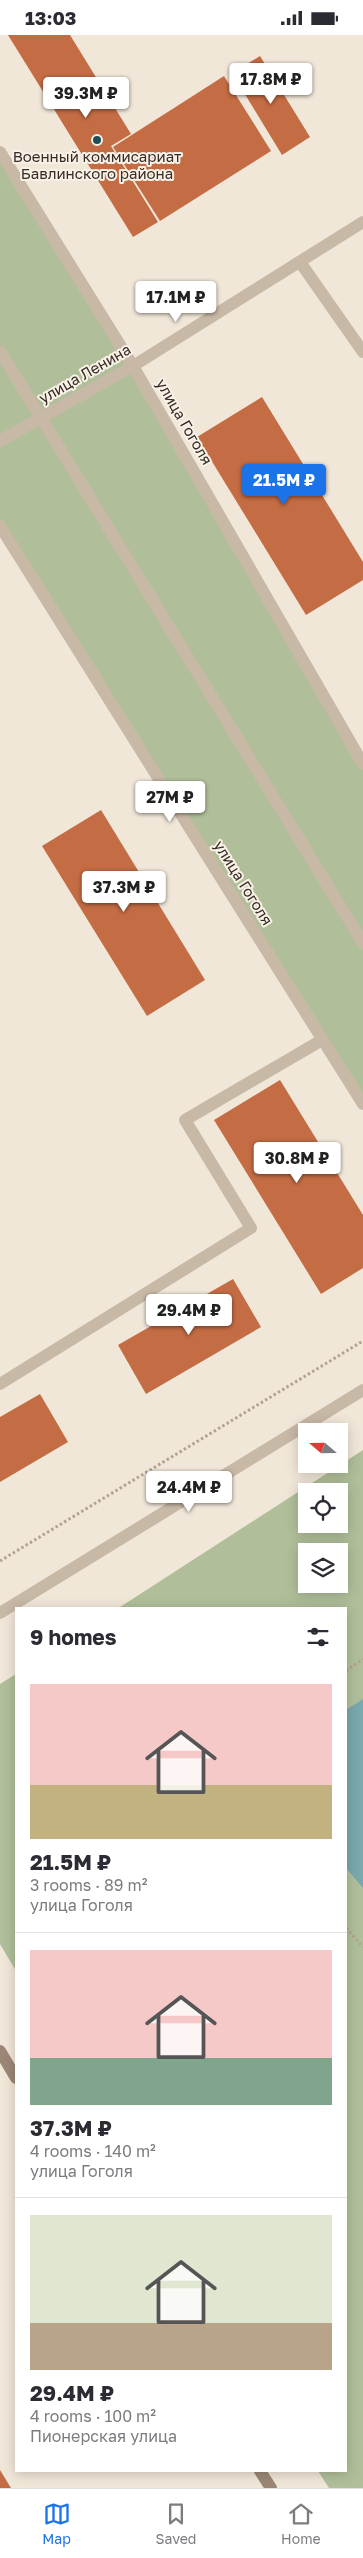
<!DOCTYPE html>
<meta charset="utf-8">
<style>
body{margin:0;font-family:"Golos Text",sans-serif;background:#f2f2f3;color:#2b2b33;height:100vh;display:flex;flex-direction:column;font-size:19px;white-space:nowrap}
*{box-sizing:border-box;margin:0}
p{font-size:16px;color:#7c7c81}
.icon{flex:none;width:28px;height:28px;fill:none;stroke:currentColor;stroke-width:2;stroke-linecap:round;stroke-linejoin:round}
.map{position:relative;flex:1;overflow:hidden}
.sheet{position:absolute;left:15px;top:1572px;width:332px;height:865px;display:flex;flex-direction:column;background:#fff;border-radius:0px;box-shadow:0 2px 12px #0003}
.sheet>*{flex:none}
.needle{width:32px;rotate:290deg}
.controls{position:absolute;left:298px;top:1388px;display:grid;gap:10px}
.controls a{display:grid;place-items:center;width:50px;height:50px;border-radius:0px;background:#fff;box-shadow:0 2px 12px #0003;font-size:25px}
.price{position:absolute;translate:-50% -42px;padding:0 11px;border-radius:5px;background:#fff;color:#222;font-size:16px;line-height:32px;filter:drop-shadow(0 1px 2px #0008)}
.price::after{content:'';position:absolute;left:50%;top:30px;width:15px;height:11px;margin-left:-8px;background:inherit;clip-path:polygon(0 0,100% 0,50% 100%)}
.price.active{background:#1a73e8;color:#fff}
ul{padding:0;list-style:none}
li{display:grid;align-content:center;gap:10px;height:265px;padding:0 15px}
li+li{border-top:1px solid #e1e1e2}
li span{display:grid;place-items:center;height:155px;border-radius:0px;color:#555}
li>.icon{margin-inline-start:auto}
span .icon{width:90px;height:90px;fill:#fffc;stroke-width:1}
li b{font-size:21px}
h2{display:flex;justify-content:space-between;align-items:center;height:60px;padding:0 15px;font-size:21px}
.status{display:flex;justify-content:space-between;align-items:center;height:35px;padding:0 25px;background:#fff;direction:ltr}
.status svg{height:14px;fill:currentColor}
.tabs{display:flex;justify-content:space-around;align-items:center;height:70px;border-top:1px solid #e1e1e2;background:#fff;font-size:14px;color:#7c7c81}
.tabs a{display:grid;justify-items:center;gap:2px}
.tabs .active{color:#1a73e8}
.map>svg:first-child{display:block}
.green{fill:#b0bf9a;fill-rule:evenodd}
.water{fill:#79a8ad}
.building{fill:#c46c44}
.lines{fill:none;stroke-linecap:round;stroke-linejoin:round}
.path{stroke:#b4a290;stroke-width:3;stroke-dasharray:2.5 2.5;stroke-linecap:butt}
.lane{stroke:#c8b8a6;stroke-width:12}
.street{stroke:#c8b8a6;stroke-width:12}
.secondary{stroke:#9c8777;stroke-width:12}
.poi-dot{fill:#1d4e55;stroke:#f9f1e6;stroke-width:2}
.labels{text-anchor:middle;stroke-width:4;stroke-linejoin:round;paint-order:stroke}
.poi-label{font-size:15px;fill:#352c27;stroke:#f9f1e6}
.street-label{font-size:15px;fill:#352c27;stroke:#f9f1e6}
</style>
<div class="status"><b>13:03</b><svg viewBox="0 0 49 12"><path d="M0 12V9h3v3zM5 12V6h3v6zM10 12V3h3v9zM15 12V0h3v12zM26 1h20v11H26zM47 4h2v5h-2z"/></svg></div>
<div class="map">
<svg width="363" height="2453" viewBox="0 0 363 2453">
<rect width="100%" height="100%" fill="#f1e7d9"/>
<g class="green">
<path d="M0,117l363,612v340l-363,-578z"/>
<path d="M363,1415v1038h-34l-11,-17h28v-862h-229zM306,1456h33v33h-33zM306,1516h33v33h-33z"/>
<path d="M16,1639v297l-16,-27v-260z"/>
</g>
<path class="water" d="M363,1664v189l-17,-20v-158z"/>
<g class="building">
<path d="M8,0h62l61,99 -20,12 47,76 -25,15z"/>
<path d="M260,21l50,81 -28,18 -50,-82z"/>
<path d="M224,41l47,75 -111,70 -47,-74z"/>
<path d="M262,362l101,165v18l-57,35 -109,-178z"/>
<path d="M101,775l104,170 -58,36 -105,-170z"/>
<path d="M280,1045l83,135v53l-42,26 -107,-174z"/>
<path d="M233,1244l28,48 -115,67 -28,-49z"/>
<path d="M40,1359l28,48 -68,40v-65z"/>
<path d="M0,2435l11,18h-11z"/>
</g>
<g class="lines">
<g class="path">
<path d="M0,1526l363,-220"/>
<path d="M346,1636l17,-12"/>
<path d="M346,1893l17,19"/>
</g>
<g class="lane">
<path d="M300,227l63,90"/>
<path d="M0,1349l251,-156 -66,-108 137,-80"/>
</g>
<g class="street">
<path d="M0,117l133,214 230,398"/>
<path d="M0,316l363,592"/>
<path d="M0,406l133,-75 230,-144"/>
<path d="M0,491l363,578"/>
<path d="M0,1578l363,-223"/>
</g>
<g class="secondary">
<path d="M0,2016l16,27"/>
<path d="M260,2436l11,17"/>
</g>
</g>
<circle class="poi-dot" cx="97" cy="105" r="5"/>
<g class="labels">
<g class="poi-label">
<text x="97" y="127">Военный коммисариат<tspan x="97" dy="17">Бавлинского района</tspan></text>
</g>
<g class="street-label">
<text transform="translate(85 339) rotate(-30)" y="5">улица Ленина</text>
<text transform="translate(184 387) rotate(60)" y="5">улица Гоголя</text>
<text transform="translate(243 848) rotate(58)" y="5">улица Гоголя</text>
</g>
</g>
</svg>
<div class="controls">
<a><svg class="needle" viewBox="-14 -14 28 28"><path d="M0-13l5 13h-10z" fill="#e53935"/><path d="M0 13l5-13h-10z" fill="#7c7c81"/></svg></a>
<a><svg class="icon" aria-label="locate" viewBox="0 0 24 24"><circle cx="12" cy="12" r="6"/><path d="M12 2v4M12 18v4M2 12h4M18 12h4"/></svg></a>
<a><svg class="icon" aria-label="layers" viewBox="0 0 24 24"><path d="M12 4l9 5-9 5-9-5zM3 14l9 5 9-5"/></svg></a>
</div>
<b class="price" style="left:271px;top:70px">17.8M ₽</b>
<b class="price" style="left:86px;top:84px">39.3M ₽</b>
<b class="price" style="left:176px;top:288px">17.1M ₽</b>
<b class="price active" style="left:284px;top:471px">21.5M ₽</b>
<b class="price" style="left:170px;top:788px">27M ₽</b>
<b class="price" style="left:124px;top:878px">37.3M ₽</b>
<b class="price" style="left:297px;top:1149px">30.8M ₽</b>
<b class="price" style="left:189px;top:1301px">29.4M ₽</b>
<b class="price" style="left:189px;top:1478px">24.4M ₽</b>
<section class="sheet">
<h2>9 homes<svg class="icon" aria-label="filters" viewBox="0 0 24 24"><path d="M4 7h16M4 17h16"/><circle cx="9" cy="7" r="2"/><circle cx="15" cy="17" r="2"/></svg></h2>
<ul>
<li><span style="background:linear-gradient(#f6c9c9 65%,#c2b280 0)"><svg class="icon" aria-label="home" viewBox="0 0 24 24"><path d="M3 11l9-7 9 7M6 9v11h12V9"/></svg></span><div><b>21.5M ₽</b><p>3 rooms · 89 m²</p><p>улица Гоголя</p></div></li>
<li><span style="background:linear-gradient(#f6c9c9 70%,#7fa58c 0)"><svg class="icon" aria-label="home" viewBox="0 0 24 24"><path d="M3 11l9-7 9 7M6 9v11h12V9"/></svg></span><div><b>37.3M ₽</b><p>4 rooms · 140 m²</p><p>улица Гоголя</p></div></li>
<li><span style="background:linear-gradient(#dfe7d0 70%,#b9a48a 0)"><svg class="icon" aria-label="home" viewBox="0 0 24 24"><path d="M3 11l9-7 9 7M6 9v11h12V9"/></svg></span><div><b>29.4M ₽</b><p>4 rooms · 100 m²</p><p>Пионерская улица</p></div></li>
</ul>
</section>
</div>
<nav class="tabs">
<a class="active"><svg class="icon" aria-label="map" viewBox="0 0 24 24"><path d="M3 6l6-2 6 2 6-2v14l-6 2-6-2-6 2zM9 4v14M15 6v14"/></svg>Map</a>
<a><svg class="icon" aria-label="saved" viewBox="0 0 24 24"><path d="M7 4h10v16l-5-4-5 4z"/></svg>Saved</a>
<a><svg class="icon" aria-label="home" viewBox="0 0 24 24"><path d="M3 11l9-7 9 7M6 9v11h12V9"/></svg>Home</a>
</nav>
